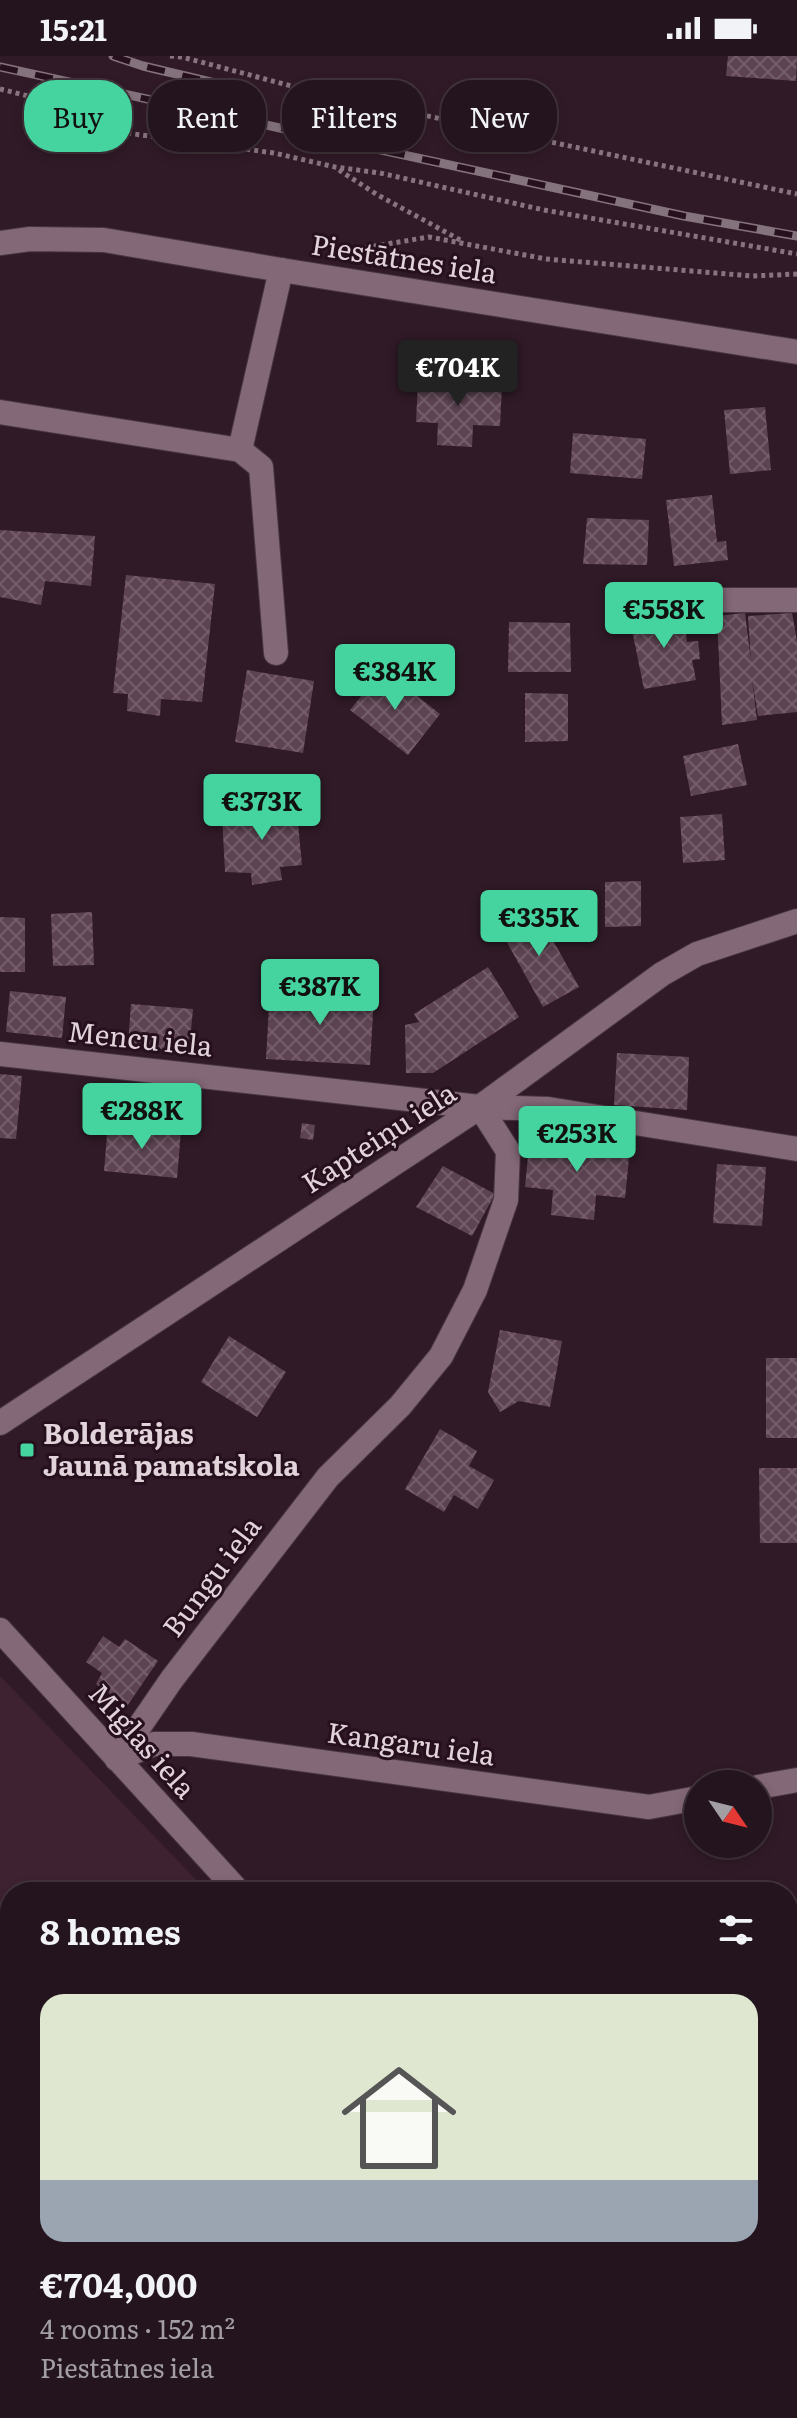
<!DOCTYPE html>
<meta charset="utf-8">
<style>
body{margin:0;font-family:Literata,serif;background:#2c1d26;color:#f1f3f6;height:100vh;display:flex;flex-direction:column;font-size:30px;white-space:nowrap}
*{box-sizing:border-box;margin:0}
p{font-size:26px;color:#a39ea4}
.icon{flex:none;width:44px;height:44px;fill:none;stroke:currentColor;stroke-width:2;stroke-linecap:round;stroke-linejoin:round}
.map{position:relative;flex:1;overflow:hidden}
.details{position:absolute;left:0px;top:1826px;width:798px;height:536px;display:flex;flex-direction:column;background:#24141d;border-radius:32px 32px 0 0;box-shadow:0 4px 12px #0003,0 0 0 2px #41333b}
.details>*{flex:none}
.hud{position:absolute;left:24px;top:24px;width:750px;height:72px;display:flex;gap:16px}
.needle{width:52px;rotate:125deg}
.buttons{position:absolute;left:684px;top:1714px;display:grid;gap:16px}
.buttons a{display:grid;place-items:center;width:88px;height:88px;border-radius:50%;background:#24141d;box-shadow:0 4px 12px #0003,0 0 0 2px #41333b;font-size:40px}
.price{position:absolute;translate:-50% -68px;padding:0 18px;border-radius:8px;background:#45d49f;color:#111;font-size:26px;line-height:52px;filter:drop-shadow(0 2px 4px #0008)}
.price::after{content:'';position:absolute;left:50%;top:48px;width:24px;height:18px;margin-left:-12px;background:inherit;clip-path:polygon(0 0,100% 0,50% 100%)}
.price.active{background:#222;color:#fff}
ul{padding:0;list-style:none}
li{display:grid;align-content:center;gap:16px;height:424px;padding:0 40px}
li span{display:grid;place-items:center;height:248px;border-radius:24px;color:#555}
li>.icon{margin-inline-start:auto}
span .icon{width:144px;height:144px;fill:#fffc;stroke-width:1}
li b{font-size:34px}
h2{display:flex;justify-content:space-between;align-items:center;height:96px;padding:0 40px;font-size:34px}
.chip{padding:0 28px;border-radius:32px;background:#24141d;box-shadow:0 4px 12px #0003,0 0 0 2px #41333b;font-size:28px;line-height:72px}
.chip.active{background:#45d49f;color:#111}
.status{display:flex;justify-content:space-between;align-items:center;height:56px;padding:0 40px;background:#24141d;direction:ltr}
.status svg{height:22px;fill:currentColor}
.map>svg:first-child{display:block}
.built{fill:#3e2232}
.building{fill:url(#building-cross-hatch)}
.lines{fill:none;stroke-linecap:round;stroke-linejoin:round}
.minor-casing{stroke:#483641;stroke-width:26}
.path{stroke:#87747f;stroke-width:5;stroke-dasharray:4 4;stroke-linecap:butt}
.minor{stroke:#836877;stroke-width:24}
.rail-casing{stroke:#84727c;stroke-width:9}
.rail{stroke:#26101d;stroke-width:6;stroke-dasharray:18;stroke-linecap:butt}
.poi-dot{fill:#45d49f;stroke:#26101d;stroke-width:3}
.labels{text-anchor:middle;stroke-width:6;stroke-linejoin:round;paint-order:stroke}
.street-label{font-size:28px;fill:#e2d3db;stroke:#26101d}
.poi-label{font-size:28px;font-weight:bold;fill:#e2d3db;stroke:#26101d;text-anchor:start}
</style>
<div class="status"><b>15:21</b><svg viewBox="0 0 49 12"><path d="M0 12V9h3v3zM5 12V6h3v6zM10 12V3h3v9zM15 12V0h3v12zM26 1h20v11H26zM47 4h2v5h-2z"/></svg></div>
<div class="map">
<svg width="797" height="2362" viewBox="0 0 797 2362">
<defs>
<pattern id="building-cross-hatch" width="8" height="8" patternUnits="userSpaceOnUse" patternTransform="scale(2)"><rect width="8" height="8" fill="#5e4453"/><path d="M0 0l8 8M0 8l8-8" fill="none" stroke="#755e6b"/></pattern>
</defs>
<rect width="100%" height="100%" fill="#301a27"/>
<path class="built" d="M0,1620l208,216h-198v516h456l5,10h-471z"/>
<g class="building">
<path d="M728,0h69l-1,25 -70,-5z"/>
<path d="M443,320l27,1 -1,7 33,2 -2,40 -27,-1 -1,22 -35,-2 1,-22 -22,-1 2,-41 24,1z"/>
<path d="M765,351l6,63 -41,4 -6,-64z"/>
<path d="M573,377l73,6 -4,40 -72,-6z"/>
<path d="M712,439l5,47 9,-1 2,19 -54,6 -8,-66z"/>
<path d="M587,462l62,2 -2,45 -64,-1z"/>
<path d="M0,474l95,6 -4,50 -46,-5 -4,24 -41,-8z"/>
<path d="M126,519l89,9 -13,118 -41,-3 -1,17 -33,-5 1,-17 -15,-1z"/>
<path d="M683,555l4,31 11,-1 2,18 -8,1 4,20 -52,9 -14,-69z"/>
<path d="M745,557l6,48 -3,-45 44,-3 5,28v71l-39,4 -6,-37 5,41 -35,5 -5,-109z"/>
<path d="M509,566l61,1 1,49h-63z"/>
<path d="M383,613l57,45 -32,41 -58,-45z"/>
<path d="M247,614l67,11 -11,72 -68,-11z"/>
<path d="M525,637l43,1v47l-43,1z"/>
<path d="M738,688l9,41 -56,11 -8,-40z"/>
<path d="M296,747l6,62 -22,2 2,13 -30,5 -1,-12 -26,-1 -3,-57z"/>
<path d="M722,758l3,46 -42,3 -3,-46z"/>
<path d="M641,825v45l-36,1v-45z"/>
<path d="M535,852l44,79 -36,20 -44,-79z"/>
<path d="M92,856l2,53 -41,1 -2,-52z"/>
<path d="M0,861l25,1v54h-25z"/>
<path d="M488,911l31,50 -86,56h-27l-1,-48 14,-3 -5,-8z"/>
<path d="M270,933l104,7 -4,69 -104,-6z"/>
<path d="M10,935l56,6 -4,41 -56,-6z"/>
<path d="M131,948l62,5 -4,43 -61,-7z"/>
<path d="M617,997l72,4 -2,53 -73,-5z"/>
<path d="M0,1018l22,2 -6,63 -16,-1z"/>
<path d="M302,1067l13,2 -2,15 -13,-2z"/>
<path d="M108,1068l73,7 -4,47 -73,-7z"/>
<path d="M530,1080l100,11 -5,51 -29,-3 -2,25 -43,-5 2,-25 -28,-3z"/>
<path d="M717,1108l49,3 -4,59 -49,-3z"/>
<path d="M443,1110l52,28 -23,42 -56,-29z"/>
<path d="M500,1274l62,11 -12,66 -31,-6 -19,11 -12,-20z"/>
<path d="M229,1280l57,36 -29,45 -56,-35z"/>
<rect x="766" y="1302" width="31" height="80"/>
<path d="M440,1373l37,22 -8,15 25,14 -16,29 -24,-14 -10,17 -39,-23z"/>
<path d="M759,1412h38v75h-37z"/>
<path d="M103,1580l16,11 6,-8 33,22 -31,45 -31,-22 6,-11 -16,-11z"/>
<path d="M10,2011v224h-10v-223z"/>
<path d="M790,2110l7,3v41l-9,-4v-36z"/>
<path d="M556,2352h82l4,5 -6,5h-72z"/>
</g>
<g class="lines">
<g class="minor-casing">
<g id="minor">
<path d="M0,187l30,-4 74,1 177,30 516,82"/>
<path d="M0,356l240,38 21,17 15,186"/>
<path d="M240,394l41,-180"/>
<path d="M619,548l54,-4h124"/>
<path d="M0,998l480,53 68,2 249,40"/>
<path d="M0,1367l480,-316 182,-133 35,-20 100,-33"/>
<path d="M0,1574l239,262"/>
<path d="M117,1703l55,-80 156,-202 72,-71 41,-50 34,-66 31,-90 2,-49 -28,-44"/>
<path d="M117,1703l37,-15h37l458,63 49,-9"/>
<path d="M758,1731l39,-7"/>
<path d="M0,1864l8,29"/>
<path d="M788,2182l9,4"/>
<path d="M0,2317h10"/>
<path d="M495,2352l4,10"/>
</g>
</g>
<g class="path">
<path d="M170,0l12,1 132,35 483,102"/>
<path d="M0,33l36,9 42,23 27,9 169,23 61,14 45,6 164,37 253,44"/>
<path d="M339,114l37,24 86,47"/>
<path d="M357,193l72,-12 117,22 206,17 45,-2"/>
</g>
<use href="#minor" class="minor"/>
<g class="rail-casing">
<g id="rail">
<path d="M113,0l30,10 76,18"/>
<path d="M0,11l684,149 113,20"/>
</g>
</g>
<use href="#rail" class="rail"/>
</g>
<rect class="poi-dot" x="19" y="1386" width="16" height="16" rx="4"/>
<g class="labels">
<g class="street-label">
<text transform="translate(404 203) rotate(9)" y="10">Piestātnes iela</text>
<text transform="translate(140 983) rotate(6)" y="10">Mencu iela</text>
<text transform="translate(379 1082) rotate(-33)" y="10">Kapteiņu iela</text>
<text transform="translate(212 1521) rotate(-53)" y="10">Bungu iela</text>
<text transform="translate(142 1685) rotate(48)" y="10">Miglas iela</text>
<text transform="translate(411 1688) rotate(8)" y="10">Kangaru iela</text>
</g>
<g class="poi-label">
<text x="43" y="1388">Bolderājas<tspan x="43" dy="32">Jaunā pamatskola</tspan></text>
</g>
</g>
</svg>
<div class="buttons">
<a><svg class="needle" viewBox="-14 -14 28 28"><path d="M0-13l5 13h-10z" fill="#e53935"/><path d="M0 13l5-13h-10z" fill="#a39ea4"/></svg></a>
</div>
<b class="price active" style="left:458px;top:352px">€704K</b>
<b class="price" style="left:664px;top:594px">€558K</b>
<b class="price" style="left:395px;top:656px">€384K</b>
<b class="price" style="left:262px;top:786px">€373K</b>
<b class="price" style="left:539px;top:902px">€335K</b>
<b class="price" style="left:320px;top:971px">€387K</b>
<b class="price" style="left:142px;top:1095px">€288K</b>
<b class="price" style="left:577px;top:1118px">€253K</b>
<div class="hud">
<a class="chip active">Buy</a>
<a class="chip">Rent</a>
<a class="chip">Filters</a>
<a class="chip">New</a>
</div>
<section class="details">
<h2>8 homes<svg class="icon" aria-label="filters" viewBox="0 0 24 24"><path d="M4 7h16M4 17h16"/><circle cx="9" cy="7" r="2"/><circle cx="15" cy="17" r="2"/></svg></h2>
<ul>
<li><span style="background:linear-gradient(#dfe7d0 75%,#9aa5b1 0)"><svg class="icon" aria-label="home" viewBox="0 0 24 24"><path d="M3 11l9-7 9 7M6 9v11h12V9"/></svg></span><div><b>€704,000</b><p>4 rooms · 152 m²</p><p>Piestātnes iela</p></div></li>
</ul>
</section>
</div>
